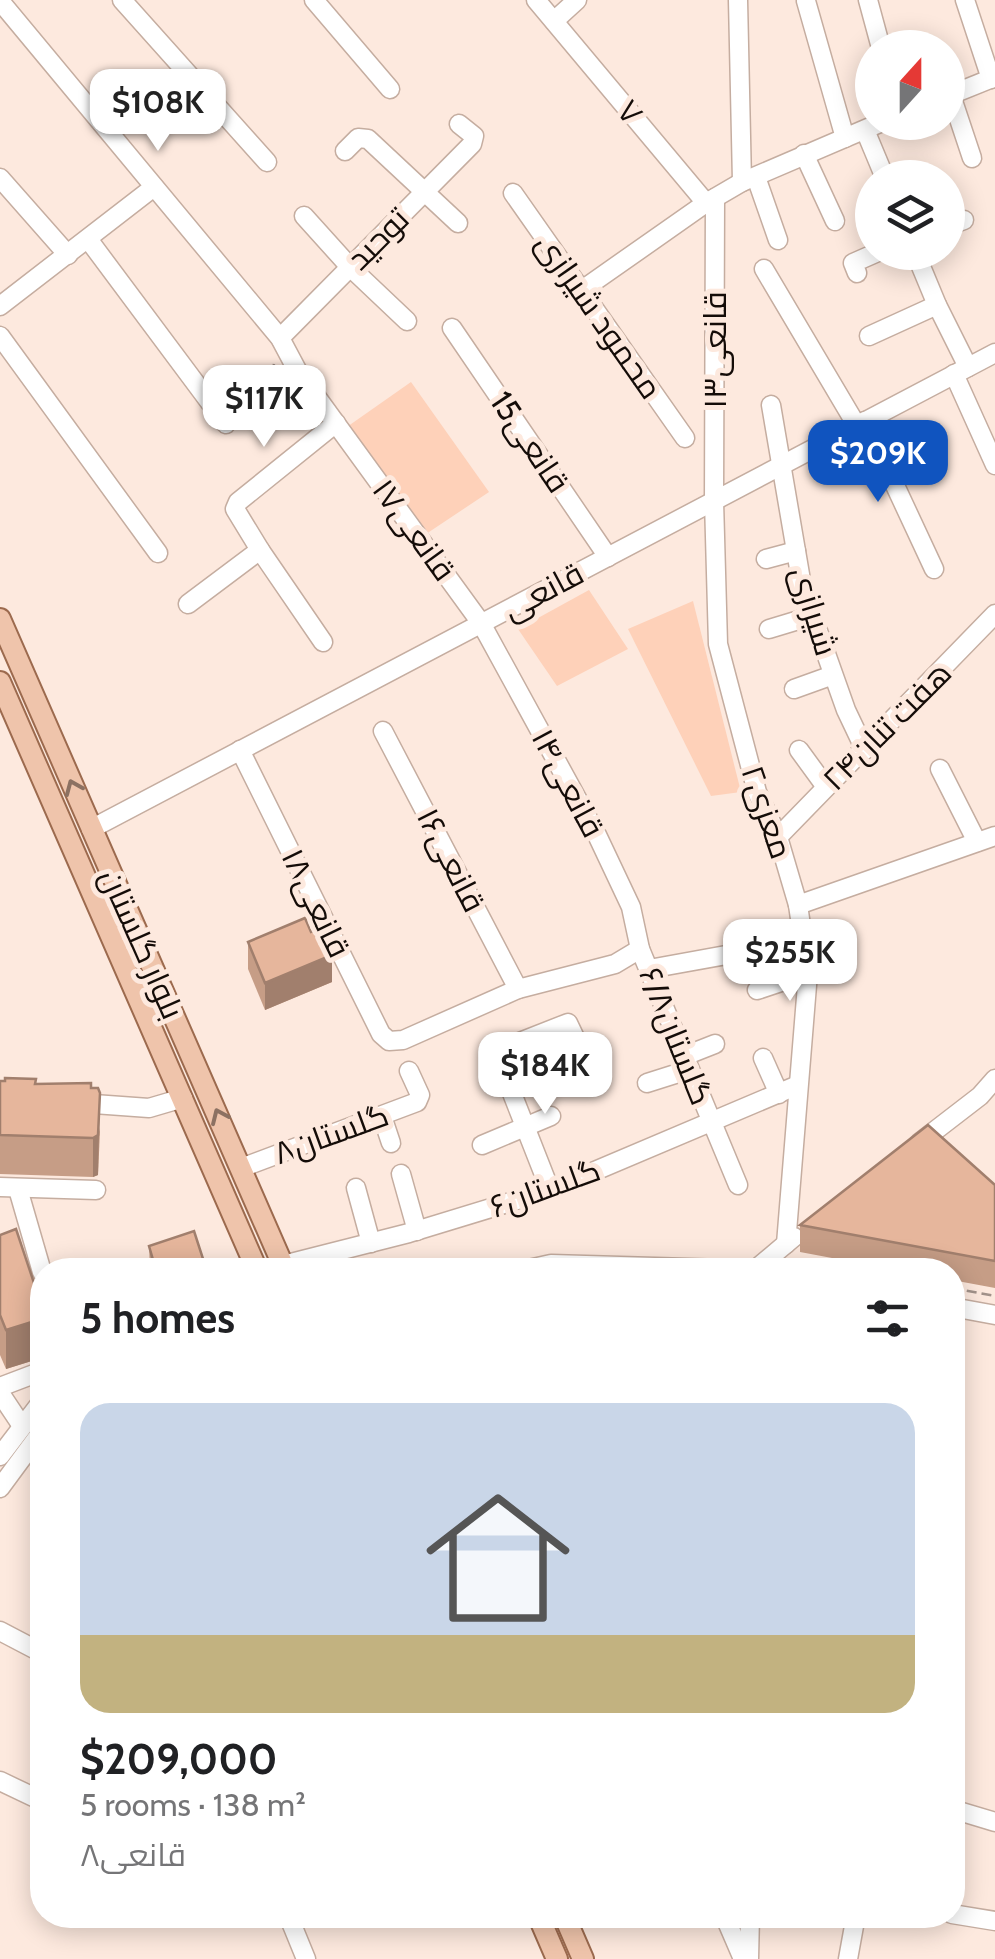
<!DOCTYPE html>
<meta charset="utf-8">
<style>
body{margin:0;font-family:Cabin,Cairo,sans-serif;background:#f6f6f6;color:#202124;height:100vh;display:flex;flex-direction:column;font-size:38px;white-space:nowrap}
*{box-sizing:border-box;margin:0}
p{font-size:32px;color:#757577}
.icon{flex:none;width:55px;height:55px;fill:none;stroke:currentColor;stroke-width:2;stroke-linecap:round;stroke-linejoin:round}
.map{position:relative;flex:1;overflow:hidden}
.sheet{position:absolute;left:30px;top:1258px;width:935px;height:670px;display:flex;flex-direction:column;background:#fff;border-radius:40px;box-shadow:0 5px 25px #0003}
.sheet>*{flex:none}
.needle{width:65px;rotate:21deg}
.controls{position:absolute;left:855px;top:30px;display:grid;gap:20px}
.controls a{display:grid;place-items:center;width:110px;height:110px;border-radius:50%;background:#fff;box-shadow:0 5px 25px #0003;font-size:50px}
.price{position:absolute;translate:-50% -85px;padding:0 22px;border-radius:20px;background:#fff;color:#222;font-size:32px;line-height:65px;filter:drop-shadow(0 2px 5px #0008)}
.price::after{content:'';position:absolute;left:50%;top:60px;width:30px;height:22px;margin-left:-15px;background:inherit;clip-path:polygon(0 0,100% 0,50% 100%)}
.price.active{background:#1054bf;color:#fff}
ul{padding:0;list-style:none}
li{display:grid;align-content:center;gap:20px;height:530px;padding:0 50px}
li+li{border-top:2px solid #e0e0e0}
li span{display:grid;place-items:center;height:310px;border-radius:30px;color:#555}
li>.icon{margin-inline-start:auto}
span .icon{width:180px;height:180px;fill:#fffc;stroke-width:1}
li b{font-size:42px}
h2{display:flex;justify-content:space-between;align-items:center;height:120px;padding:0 50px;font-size:42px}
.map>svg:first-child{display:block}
.park{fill:#fed1b9}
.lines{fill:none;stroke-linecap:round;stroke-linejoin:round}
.minor-casing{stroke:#c5ada0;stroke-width:21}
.major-casing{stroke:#9c6a4e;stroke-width:24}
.path{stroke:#a2928a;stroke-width:2.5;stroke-dasharray:10 5;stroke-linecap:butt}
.minor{stroke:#fff;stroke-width:18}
.major{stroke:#efc4ab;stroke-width:20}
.wall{fill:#c69d86}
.shaded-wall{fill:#a17f6d}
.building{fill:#e6b69c;stroke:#a17f6d;stroke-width:2.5}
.oneway{stroke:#8c7162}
.labels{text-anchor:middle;stroke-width:10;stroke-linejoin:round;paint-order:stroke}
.street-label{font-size:32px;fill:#140c08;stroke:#fde9de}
</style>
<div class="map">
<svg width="995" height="1959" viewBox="0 0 995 1959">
<rect width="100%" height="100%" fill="#fde9de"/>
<g class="park">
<path d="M411,382l78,110 -66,44 -79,-107z"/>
<path d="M589,590l39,59 -71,37 -39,-57z"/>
<path d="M693,601l48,191 -30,4 -83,-167z"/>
</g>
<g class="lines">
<g class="minor-casing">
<g id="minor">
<path d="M122,0l145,162"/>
<path d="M314,0l76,89"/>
<path d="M536,0l170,203"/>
<path d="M738,0l4,182"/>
<path d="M868,0l13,48"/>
<path d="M965,0l26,79"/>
<path d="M0,1l280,337 17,32 184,253 116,212 34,72 9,42 98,236"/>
<path d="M806,1l39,137"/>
<path d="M554,21l23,-21"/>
<path d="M951,95l21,63"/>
<path d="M948,96l47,-19"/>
<path d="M865,130l20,48"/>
<path d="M345,151l13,-13 10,1 90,84"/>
<path d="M804,154l31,67"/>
<path d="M756,177l22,63"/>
<path d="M0,178l68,77"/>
<path d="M513,193l172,245"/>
<path d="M715,198l-1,303 4,143 39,148 21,45 20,68 10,68 -22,271"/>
<path d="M304,216l46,51 57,54"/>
<path d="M948,226l16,-6"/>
<path d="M88,239l138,185"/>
<path d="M915,252l22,53 31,62"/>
<path d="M764,269l93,157"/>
<path d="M857,273l-4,-10 25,-11"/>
<path d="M582,290l124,-87 36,-21 140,-60"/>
<path d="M0,306l154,-119"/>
<path d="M452,328l156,229"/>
<path d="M0,336l158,217"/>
<path d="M869,336l68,-31"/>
<path d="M280,338l192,-194 2,-8 -15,-12"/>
<path d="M954,374l41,91"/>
<path d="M771,405l31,181 44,124 19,40"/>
<path d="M865,421l69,148"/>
<path d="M766,559l30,-8"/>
<path d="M188,604l72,-54"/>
<path d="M769,629l43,-13"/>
<path d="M323,642l-63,-92 -25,-41 3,-7 98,-79"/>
<path d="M794,689l39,-14"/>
<path d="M383,731l135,258"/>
<path d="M240,750l141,284 8,7 14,-1 115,-51 97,-25 25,-15"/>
<path d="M799,750l27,37"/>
<path d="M940,769l37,73"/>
<path d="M91,829l904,-476"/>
<path d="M778,837l217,-223"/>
<path d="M798,905l197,-69"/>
<path d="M649,969l155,-28"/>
<path d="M757,990l51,-17"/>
<path d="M682,1057l33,-13"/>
<path d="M763,1058l16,36"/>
<path d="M647,1083l41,-13"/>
<path d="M80,1103l69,5 34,-10"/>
<path d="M382,1116l9,27"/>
<path d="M919,1143l61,-47 15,-17"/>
<path d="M482,1145l69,-29"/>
<path d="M241,1168l176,-66 3,-7 -11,-24"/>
<path d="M401,1174l16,57"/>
<path d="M0,1187l96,3"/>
<path d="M356,1188l15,55"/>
<path d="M18,1189l24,83"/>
<path d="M550,1190l-53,-135 5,-6 66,-26 28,59"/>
<path d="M283,1265l126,-32 141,-43 248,-105"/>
<path d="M756,1269l38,-32"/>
<path d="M524,1270l27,-6 208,6"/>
<path d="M952,1307l43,8"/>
<path d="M0,1387l42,-16"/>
<path d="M0,1393l22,33"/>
<path d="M0,1456l42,-55"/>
<path d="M0,1488l42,-57"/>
<path d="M0,1631l42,22"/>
<path d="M0,1781l42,20"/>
<path d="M952,1809l43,13"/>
<path d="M952,1914l43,7"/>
<path d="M288,1915l18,44"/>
<path d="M724,1915l19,44"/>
<path d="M749,1959l1,-44"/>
<path d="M848,1959l8,-44"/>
</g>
</g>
<g class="major-casing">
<g id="major">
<path d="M0,619l285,651"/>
<path d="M0,682l257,588"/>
<path d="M538,1915l19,44"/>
<path d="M564,1915l19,44"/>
</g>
</g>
<g class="path">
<path d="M274,364l-2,8 32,37"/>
<path d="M815,1262l44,8"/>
<path d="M952,1288l43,8"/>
</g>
<use href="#minor" class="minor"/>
<use href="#major" class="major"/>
</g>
<g class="wall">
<path d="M248,942l84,40 -67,28 -17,-41z"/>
<path d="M0,1081l91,7 9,44 -2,43 -5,2 -93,-3z"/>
<path d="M995,1185v103l-43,-8v-10h-56l-96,-18v-27z"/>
<path d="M0,1235l42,72v52h-4l-32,10 -6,-14z"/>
<path d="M149,1246l57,24h-56z"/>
</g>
<g class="shaded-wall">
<path d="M332,955v27l-67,28v-27z"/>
<path d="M100,1093l-2,82 -5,2v-39z"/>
<path d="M38,1320v39l-32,10v-39z"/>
</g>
<g class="building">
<path d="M305,918l6,14 10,-4 11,27 -67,28 -17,-41z"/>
<path d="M5,1078l31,1 -1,5 56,-1v5h7l2,5 -2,42 -5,3 -93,-3v-54h5z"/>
<path d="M928,1125l67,60v76l-195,-36z"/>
<path d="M16,1229l26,78v13h-4l-32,10 -6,-15v-80z"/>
<path d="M194,1231l12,37 -8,2h-42l-7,-24z"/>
</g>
<defs><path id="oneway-chevron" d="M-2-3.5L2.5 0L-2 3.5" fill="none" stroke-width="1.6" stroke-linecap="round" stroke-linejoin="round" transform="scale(2.5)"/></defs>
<g class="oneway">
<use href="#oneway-chevron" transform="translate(73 787) rotate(-113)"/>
<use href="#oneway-chevron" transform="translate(219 1116) rotate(-114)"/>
</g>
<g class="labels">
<g class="street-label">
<text transform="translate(630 112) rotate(50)" y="11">۷</text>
<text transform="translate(378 239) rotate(-45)" y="11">توحید</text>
<text transform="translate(599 316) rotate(55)" y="11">محمود شیرازی</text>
<text transform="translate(715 350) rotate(-90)" y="11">۱۳قانعی</text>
<text transform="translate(530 442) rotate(56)" y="11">15قانعی</text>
<text transform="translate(414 530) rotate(54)" y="11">۱۷قانعی</text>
<text transform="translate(543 591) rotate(-28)" y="11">قانعی</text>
<text transform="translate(814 611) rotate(73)" y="11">شیرازی</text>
<text transform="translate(887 726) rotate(-45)" y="11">هفت تنان۲۴</text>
<text transform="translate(568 783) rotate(62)" y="11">۱۴قانعی</text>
<text transform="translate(767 812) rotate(71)" y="11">۲معزی</text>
<text transform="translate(451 860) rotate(63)" y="11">۱۶قانعی</text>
<text transform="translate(316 903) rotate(64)" y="11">۱۸قانعی</text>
<text transform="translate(142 944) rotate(66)" y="11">بلوار گلستان</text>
<text transform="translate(676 1036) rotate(68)" y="11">۶/۸گلستان</text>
<text transform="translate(331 1134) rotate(-20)" y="11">گلستان۸</text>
<text transform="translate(545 1188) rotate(-20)" y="11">گلستان۶</text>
</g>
</g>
</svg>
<div class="controls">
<a><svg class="needle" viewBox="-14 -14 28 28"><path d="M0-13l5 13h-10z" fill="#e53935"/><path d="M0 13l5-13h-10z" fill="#757577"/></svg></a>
<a><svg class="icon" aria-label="layers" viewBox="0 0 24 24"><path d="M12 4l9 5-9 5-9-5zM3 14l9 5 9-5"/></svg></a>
</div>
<b class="price" style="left:158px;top:154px">$108K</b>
<b class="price" style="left:264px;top:450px">$117K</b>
<b class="price active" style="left:878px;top:505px">$209K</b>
<b class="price" style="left:790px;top:1004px">$255K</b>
<b class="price" style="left:545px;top:1117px">$184K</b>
<section class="sheet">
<h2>5 homes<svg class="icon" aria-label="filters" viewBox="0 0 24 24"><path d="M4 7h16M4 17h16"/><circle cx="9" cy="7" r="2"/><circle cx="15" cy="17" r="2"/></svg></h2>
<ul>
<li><span style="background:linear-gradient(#c9d6e8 75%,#c2b280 0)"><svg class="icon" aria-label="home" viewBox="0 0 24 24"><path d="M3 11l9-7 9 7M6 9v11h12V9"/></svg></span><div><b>$209,000</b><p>5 rooms · 138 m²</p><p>۸قانعی</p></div></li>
</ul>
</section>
</div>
